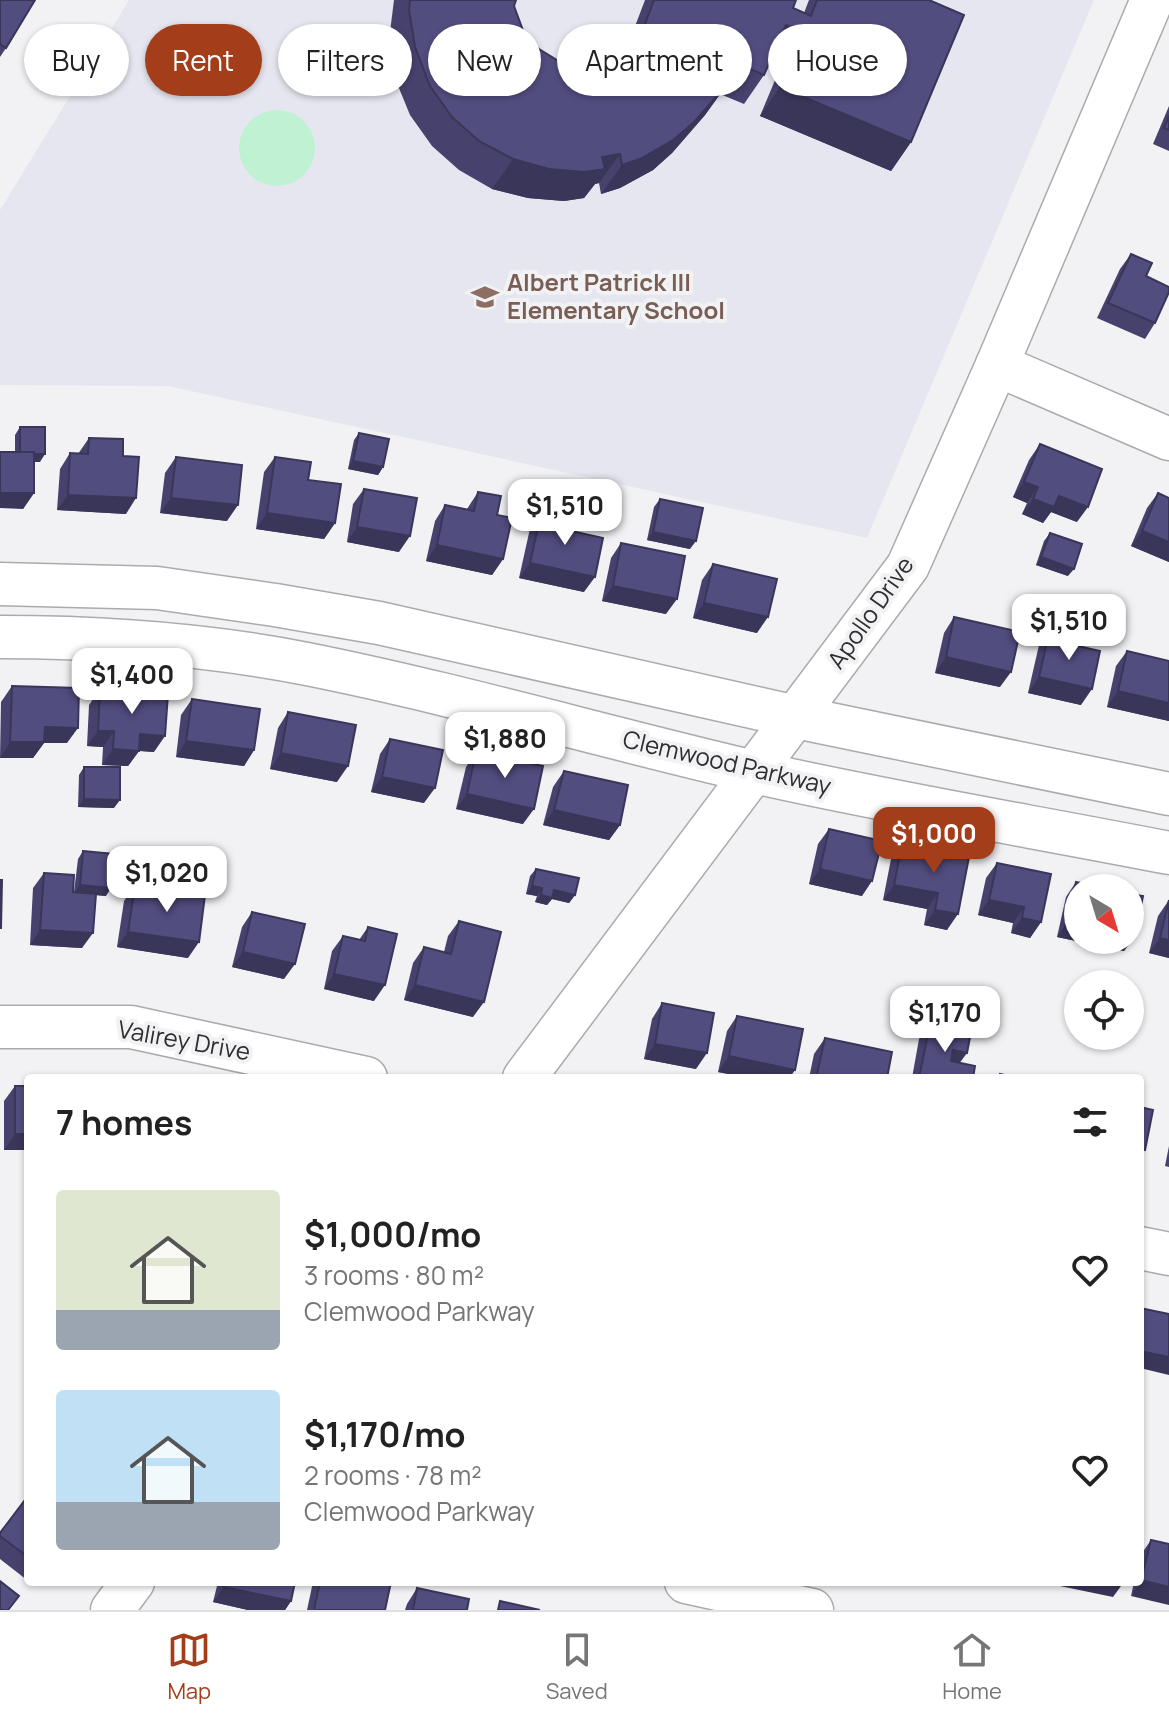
<!DOCTYPE html>
<meta charset="utf-8">
<style>
body{margin:0;font-family:Manrope,sans-serif;background:#f6f6f6;color:#222;height:100vh;display:flex;flex-direction:column;font-size:30px;white-space:nowrap}
*{box-sizing:border-box;margin:0}
p{font-size:26px;color:#767676}
.icon{flex:none;width:44px;height:44px;fill:none;stroke:currentColor;stroke-width:2;stroke-linecap:round;stroke-linejoin:round}
.map{position:relative;flex:1;overflow:hidden}
.sheet{position:absolute;left:24px;top:1074px;width:1120px;height:512px;display:flex;flex-direction:column;background:#fff;border-radius:8px;box-shadow:0 2px 6px #0004}
.sheet>*{flex:none}
.banner{position:absolute;left:24px;top:24px;width:1122px;height:72px;display:flex;gap:16px}
.needle{width:52px;rotate:142deg}
.tools{position:absolute;left:1064px;top:874px;display:grid;gap:16px}
.tools a{display:grid;place-items:center;width:80px;height:80px;border-radius:50%;background:#fff;box-shadow:0 2px 6px #0004;font-size:40px}
.price{position:absolute;translate:-50% -68px;padding:0 18px;border-radius:16px;background:#fff;color:#222;font-size:26px;line-height:52px;filter:drop-shadow(0 2px 4px #0008)}
.price::after{content:'';position:absolute;left:50%;top:48px;width:24px;height:18px;margin-left:-12px;background:inherit;clip-path:polygon(0 0,100% 0,50% 100%)}
.price.on{background:#a43d1a;color:#fff}
ul{padding:0;list-style:none}
li{display:flex;align-items:center;gap:24px;height:200px;padding:0 32px}
li span{display:grid;place-items:center;flex:none;width:224px;height:160px;border-radius:8px;color:#555}
li>.icon{margin-inline-start:auto}
span .icon{width:96px;height:96px;fill:#fffc;stroke-width:1}
li b{font-size:34px}
h2{display:flex;justify-content:space-between;align-items:center;height:96px;padding:0 32px;font-size:34px}
.pill{padding:0 28px;border-radius:36px;background:#fff;box-shadow:0 2px 6px #0004;font-size:28px;line-height:72px}
.pill.on{background:#a43d1a;color:#fff}
.dock{display:flex;justify-content:space-around;align-items:center;height:112px;border-top:2px solid #e0e0e0;background:#fff;font-size:22px;color:#767676}
.dock a{display:grid;justify-items:center;gap:4px}
.dock .on{color:#a43d1a}
.map>svg:first-child{display:block}
.built{fill:#e6e6f0}
.green{fill:#bff1d3}
.lines{fill:none;stroke-linecap:round;stroke-linejoin:round}
.minor-casing{stroke:#ababae;stroke-width:45}
.minor{stroke:#fff;stroke-width:42}
.wall{fill:#47426d}
.shaded-wall{fill:#393659}
.building{fill:#524d7f;stroke:#393659;stroke-width:2}
.labels{text-anchor:middle;stroke-width:8;stroke-linejoin:round;paint-order:stroke}
.education-label{font-size:24px;font-weight:bold;fill:#785e54;stroke:#f2f2f5;text-anchor:start}
.street-label{font-size:24px;fill:#2e2e2f;stroke:#f2f2f5}
</style>
<div class="map">
<svg width="1169" height="1610" viewBox="0 0 1169 1610">
<rect width="100%" height="100%" fill="#f2f2f5"/>
<path class="built" d="M129,0h965l-227,538 -699,-152 -168,-1v-175z"/>
<circle class="green" cx="277" cy="148" r="38"/>
<g class="lines">
<g class="minor-casing">
<g id="minor">
<path d="M997,365l172,74"/>
<path d="M0,584l157,4 118,17 104,18 417,94 373,77"/>
<path d="M0,637c102,0 206,7 307,27 150,30 297,73 447,108 137,31 277,54 415,81"/>
<path d="M0,1027h131l235,51"/>
<path d="M524,1078l384,-512 89,-201 155,-365"/>
<path d="M1140,1248l29,6"/>
<path d="M686,1582l126,28"/>
<path d="M112,1610l21,-28"/>
</g>
</g>
<use href="#minor" class="minor"/>
</g>
<g class="wall">
<path d="M0,0l6,48 -6,9z"/>
<path d="M394,0h122l-2,6 10,27 15,16 18,11 23,4 20,-8 34,-27 11,-29h151l-3,8 11,5 5,-13h120l-18,142 -20,29 -131,-55 23,-55 -11,-4 -8,18 -20,29 -24,-10 -15,21 -33,38 -19,17 -33,18 -19,6 -2,-11 -4,1 -11,14 -20,3 -36,-3 -36,-9 -33,-19 -27,-24 -22,-31 -16,-39 -5,-36z"/>
<path d="M1169,106v45l-16,-7z"/>
<path d="M1131,254l15,22 9,47 -10,16 -48,-21 23,-49z"/>
<path d="M20,427l20,35h-6v31l-11,16 -8,-57v-17z"/>
<path d="M359,433l24,34 -5,8 -30,-6 6,-29z"/>
<path d="M89,438l34,18 3,58 -69,-4 3,-41 10,-16 8,1z"/>
<path d="M1040,444l37,78 -26,-10 -8,11 -21,-9 5,-11 -14,-6 16,-37z"/>
<path d="M176,457l51,64 -67,-8 5,-40z"/>
<path d="M275,457l33,23 27,43 -11,16 -68,-10 8,-57z"/>
<path d="M364,489l35,63 -52,-10 6,-38z"/>
<path d="M478,492l19,23 6,44 -11,16 -66,-14 9,-40 10,-16 22,4z"/>
<path d="M1158,493l11,5v64l-38,-16 16,-38z"/>
<path d="M660,499l30,50 -43,-9 7,-33z"/>
<path d="M542,509l16,19 26,64 -65,-14 12,-54z"/>
<path d="M1050,533l18,43 -32,-11 8,-24z"/>
<path d="M621,543l45,71 -64,-13 9,-43z"/>
<path d="M713,564l44,69 -64,-15 9,-38z"/>
<path d="M954,617l46,70 -65,-14 9,-40z"/>
<path d="M1050,629l15,14 16,62 -53,-12 11,-48z"/>
<path d="M1127,651l42,10v60l-62,-14 9,-41z"/>
<path d="M12,686l55,57h-23l-11,15h-33l1,-56z"/>
<path d="M100,689l54,63 -15,-1 -11,15 -26,-1 1,-18 -16,-1 2,-41z"/>
<path d="M192,699l62,51 -10,16 -68,-9 5,-42z"/>
<path d="M288,712l49,70 -67,-13 8,-41z"/>
<path d="M390,739l34,64 -53,-11 9,-38z"/>
<path d="M476,752l47,72 -67,-15 10,-42z"/>
<path d="M84,767l30,41 -36,-1 1,-32z"/>
<path d="M564,771l56,54 -11,15 -66,-15 10,-38z"/>
<path d="M829,829l33,67 -53,-12 9,-40z"/>
<path d="M902,844l67,13 -22,73 -23,-5 3,-16 -44,-9 8,-41z"/>
<path d="M83,851l23,45 -11,-1 -13,53 -52,-3 3,-57 11,-15 30,19 4,-33z"/>
<path d="M997,863l44,59 -11,16 -19,-5 2,-10 -35,-8 8,-37z"/>
<path d="M536,869l39,26 -6,8 -17,-4 -5,6 -12,-3 2,-6 -11,-2 4,-18z"/>
<path d="M1076,882l59,54 -11,15 -67,-14 9,-40z"/>
<path d="M135,885l53,73 -71,-11 7,-46z"/>
<path d="M1169,900v58l-20,-5 9,-37z"/>
<path d="M252,912l32,67 -52,-12 10,-40z"/>
<path d="M459,921l14,96 -69,-17 9,-37 11,-16 20,5 4,-16z"/>
<path d="M368,927l6,74 -50,-12 8,-38 11,-15 16,4z"/>
<path d="M662,1003l34,66 -52,-10 8,-40z"/>
<path d="M737,1016l58,54 -6,8h-40l-31,-6 9,-41z"/>
<path d="M930,1024l30,39 13,15h-61l7,-39z"/>
<path d="M825,1038l62,40h-78l5,-24z"/>
<path d="M15,1086l13,64h-24v-49z"/>
<path d="M1169,1146v21l-4,-1z"/>
<path d="M28,1496v82l-1,2 -27,-21v-26z"/>
<path d="M1151,1540l18,4 -38,52 3,-14h6v-26z"/>
<path d="M218,1582h77l-4,19 -6,9h-37l-35,-8z"/>
<path d="M313,1582h78l-6,28h-78z"/>
<path d="M417,1588l50,22h-62l2,-6z"/>
</g>
<g class="shaded-wall">
<path d="M786,25l18,7 -21,29 -18,-7z"/>
<path d="M726,86l-21,29 -33,38 -19,17 -33,18 -19,6 21,-29z"/>
<path d="M780,87l131,55 -20,29 -131,-55z"/>
<path d="M620,154l-21,29 -4,1 -11,14 -20,3 -36,-3 -36,-9 21,-30 89,-2z"/>
<path d="M20,454h25l-5,8h-25z"/>
<path d="M353,461l30,6 -5,8 -30,-6z"/>
<path d="M1024,482l14,5 -11,16 -14,-6z"/>
<path d="M0,493h34l-11,16 -23,-1z"/>
<path d="M68,495l68,3 -10,16 -69,-4z"/>
<path d="M1059,496l29,11 -11,15 -26,-10 -8,11 -21,-9 11,-15z"/>
<path d="M171,498l67,7 -11,16 -67,-8z"/>
<path d="M267,513l68,10 -11,16 -68,-10z"/>
<path d="M357,527l53,9 -11,16 -52,-10z"/>
<path d="M1142,531l27,11v20l-38,-16z"/>
<path d="M653,532l43,9 -6,8 -43,-9z"/>
<path d="M437,545l66,14 -11,16 -66,-14z"/>
<path d="M1041,557l33,12 -6,7 -32,-11z"/>
<path d="M530,563l65,14 -11,15 -65,-14z"/>
<path d="M613,586l64,13 -11,15 -64,-13z"/>
<path d="M704,603l64,14 -11,16 -64,-15z"/>
<path d="M946,657l65,15 -11,15 -65,-14z"/>
<path d="M1039,677l53,12 -11,16 -53,-12z"/>
<path d="M1118,691l51,12v18l-62,-14z"/>
<path d="M45,727l33,1 -11,15h-23l-11,15h-33l10,-16z"/>
<path d="M98,731h16l-11,16 -16,-1z"/>
<path d="M140,734l25,2 -11,16 -25,-2z"/>
<path d="M186,741l68,9 -10,16 -68,-9z"/>
<path d="M113,749l26,2 -11,15 -26,-1z"/>
<path d="M281,753l67,13 -11,16 -67,-13z"/>
<path d="M382,777l53,11 -11,15 -53,-11z"/>
<path d="M467,794l67,15 -11,15 -67,-15z"/>
<path d="M84,799l36,1 -6,8 -36,-1z"/>
<path d="M554,810l66,15 -11,15 -66,-15z"/>
<path d="M820,869l52,12 -10,15 -53,-12z"/>
<path d="M80,885l31,3 -5,8 -32,-3z"/>
<path d="M894,885l44,8 -11,16 -44,-9z"/>
<path d="M532,886l10,2 -5,8 -11,-2z"/>
<path d="M554,890l21,5 -6,8 -17,-4 -5,6 -12,-3 6,-7z"/>
<path d="M989,900l35,7 -11,16 -35,-8z"/>
<path d="M935,910l23,4 -11,16 -23,-5z"/>
<path d="M1022,918l19,4 -11,16 -19,-5z"/>
<path d="M1068,921l10,3v16h52v-5l5,1 -11,15 -67,-14z"/>
<path d="M40,930l53,3 -11,15 -52,-3z"/>
<path d="M128,932l71,10 -11,16 -71,-11z"/>
<path d="M1160,938l9,2v18l-20,-5z"/>
<path d="M243,952l52,12 -11,15 -52,-12z"/>
<path d="M334,974l51,11 -11,16 -50,-12z"/>
<path d="M415,985l69,17 -11,15 -69,-17z"/>
<path d="M655,1044l52,9 -11,16 -52,-10z"/>
<path d="M953,1050l14,3 -11,15 -14,-2z"/>
<path d="M729,1056l66,14 -6,8h-40l-31,-6z"/>
<path d="M15,1134h13v16h-24z"/>
<path d="M1140,1351l29,6v18l-29,-7z"/>
<path d="M1141,1580l28,7v18l-38,-9z"/>
<path d="M1062,1582h62l-11,15 -53,-11z"/>
<path d="M224,1587l67,14 -6,9h-37l-35,-8z"/>
</g>
<g class="building">
<path d="M0,0h35l-29,48 -6,-4z"/>
<path d="M410,0h106l-2,6 10,27 15,16 18,11 23,4 20,-8 29,-29 13,5 12,-32h142l-3,8 18,8 6,-16h112l35,15 -53,127 -131,-55 24,-55 -18,-7 -22,50 -29,-13 -9,24 -33,37 -20,17 -33,19 -18,6 -2,-11 -18,3 3,12 -20,3 -36,-3 -36,-10 -34,-18 -27,-24 -22,-31 -15,-39 -6,-37z"/>
<path d="M1169,116v14l-5,-2z"/>
<path d="M1131,254l21,9 -6,13 23,11v5l-14,31 -47,-20z"/>
<path d="M20,427h25v27h-11v-2h-14z"/>
<path d="M359,433l30,6 -6,28 -30,-6z"/>
<path d="M89,438l34,1v17l16,1 -3,41 -68,-3 2,-42 18,1z"/>
<path d="M1040,444l62,25 -14,38 -29,-11 -5,11 -21,-8 5,-12 -14,-5z"/>
<rect x="0" y="452" width="34" height="41"/>
<path d="M176,457l66,8 -4,40 -67,-7z"/>
<path d="M275,457l36,5 -3,18 33,4 -6,39 -68,-10z"/>
<path d="M364,489l53,9 -7,38 -53,-9z"/>
<path d="M478,492l23,4 -4,19 15,3 -9,41 -66,-14 8,-40 29,6z"/>
<path d="M1158,493l11,5v44l-27,-11z"/>
<path d="M660,499l43,9 -7,33 -43,-9z"/>
<path d="M542,509l19,4 -3,15 45,10 -8,39 -65,-14z"/>
<path d="M1050,533l32,11 -8,25 -33,-12z"/>
<path d="M621,543l64,13 -8,43 -64,-13z"/>
<path d="M713,564l64,15 -9,38 -64,-14z"/>
<path d="M954,617l66,15 -9,40 -65,-15z"/>
<path d="M1050,629l17,4 -2,10 35,8 -8,38 -53,-12z"/>
<path d="M1127,651l42,10v42l-51,-12z"/>
<path d="M12,686l67,2 -1,40 -33,-1 -1,15h-34z"/>
<path d="M100,689l68,5 -3,42 -25,-2 -1,17 -26,-2 1,-18h-16z"/>
<path d="M192,699l68,10 -6,41 -68,-9z"/>
<path d="M288,712l68,13 -8,41 -67,-13z"/>
<path d="M390,739l53,11 -8,38 -53,-11z"/>
<path d="M476,752l67,14 -9,43 -67,-15z"/>
<path d="M84,767h36v33l-36,-1z"/>
<path d="M564,771l64,14 -8,40 -66,-15z"/>
<path d="M829,829l53,12 -10,40 -52,-12z"/>
<path d="M902,844l67,13 -11,57 -23,-4 3,-17 -44,-8z"/>
<path d="M83,851l31,3 -3,34 -31,-3z"/>
<path d="M997,863l54,11 -10,48 -19,-4 2,-11 -35,-7z"/>
<path d="M536,869l43,9 -4,17 -21,-5 -2,8 -11,-3 1,-7 -10,-2z"/>
<path d="M44,873l30,2 -1,17 23,2 -3,39 -53,-3z"/>
<path d="M0,880h2l-1,48h-1z"/>
<path d="M1076,882l29,6h-27v36l-10,-3z"/>
<path d="M135,885l70,10 -6,47 -71,-10z"/>
<path d="M1130,894l13,2 -8,40 -5,-1z"/>
<path d="M1169,900v40l-9,-2z"/>
<path d="M252,912l53,12 -10,40 -52,-12z"/>
<path d="M459,921l42,11 -17,70 -69,-17 9,-38 27,7z"/>
<path d="M368,927l29,7 -12,51 -51,-11 9,-38 22,5z"/>
<path d="M662,1003l52,10 -7,40 -52,-9z"/>
<path d="M737,1016l66,13 -8,41 -66,-14z"/>
<path d="M930,1024l41,8 -4,21 -14,-3 -2,11 24,5 -2,12h-54z"/>
<path d="M825,1038l67,14 -5,26h-71z"/>
<path d="M1000,1074l18,4h-19z"/>
<rect x="15" y="1086" width="13" height="48"/>
<path d="M1140,1107l13,3 -8,40 -5,-1z"/>
<path d="M1140,1308l29,6v43l-29,-6z"/>
<path d="M28,1496v61l-28,-21v-3z"/>
<path d="M1151,1540l18,4v43l-28,-7z"/>
<path d="M0,1581l19,15 -11,14h-8z"/>
<path d="M225,1582h70l-4,19 -67,-14z"/>
<path d="M320,1582h71l-6,28h-71z"/>
<path d="M417,1588l52,11 -2,11h-54z"/>
<path d="M500,1601l40,9h-42z"/>
</g>
<defs>
<g id="school-bare" transform="scale(2.16)"><path d="M0-5L7-2L0 1L-7-2ZM-4 1L0 2.5L4 1V4Q0 6-4 4Z" fill="#8d6e63" stroke="#f2f2f5" stroke-width="2.5" paint-order="stroke"/></g>
</defs>
<g fill-rule="evenodd">
<use href="#school-bare" x="485" y="297"/>
</g>
<g class="labels">
<g class="education-label">
<text x="507" y="291">Albert Patrick III<tspan x="507" dy="28">Elementary School</tspan></text>
</g>
<g class="street-label">
<text transform="translate(871 613) rotate(-55)" y="8">Apollo Drive</text>
<text transform="translate(727 763) rotate(13)" y="8">Clemwood Parkway</text>
<text transform="translate(184 1041) rotate(10)" y="8">Valirey Drive</text>
</g>
</g>
</svg>
<div class="tools">
<a><svg class="needle" viewBox="-14 -14 28 28"><path d="M0-13l5 13h-10z" fill="#e53935"/><path d="M0 13l5-13h-10z" fill="#767676"/></svg></a>
<a><svg class="icon" aria-label="locate" viewBox="0 0 24 24"><circle cx="12" cy="12" r="6"/><path d="M12 2v4M12 18v4M2 12h4M18 12h4"/></svg></a>
</div>
<b class="price" style="left:565px;top:547px">$1,510</b>
<b class="price" style="left:1069px;top:662px">$1,510</b>
<b class="price" style="left:132px;top:716px">$1,400</b>
<b class="price" style="left:505px;top:780px">$1,880</b>
<b class="price on" style="left:934px;top:875px">$1,000</b>
<b class="price" style="left:167px;top:914px">$1,020</b>
<b class="price" style="left:945px;top:1054px">$1,170</b>
<div class="banner">
<a class="pill">Buy</a>
<a class="pill on">Rent</a>
<a class="pill">Filters</a>
<a class="pill">New</a>
<a class="pill">Apartment</a>
<a class="pill">House</a>
</div>
<section class="sheet">
<h2>7 homes<svg class="icon" aria-label="filters" viewBox="0 0 24 24"><path d="M4 7h16M4 17h16"/><circle cx="9" cy="7" r="2"/><circle cx="15" cy="17" r="2"/></svg></h2>
<ul>
<li><span style="background:linear-gradient(#dfe7d0 75%,#9aa5b1 0)"><svg class="icon" aria-label="home" viewBox="0 0 24 24"><path d="M3 11l9-7 9 7M6 9v11h12V9"/></svg></span><div><b>$1,000/mo</b><p>3 rooms · 80 m²</p><p>Clemwood Parkway</p></div><svg class="icon" aria-label="heart" viewBox="0 0 24 24"><path d="M12 20l-8-8c-3-5 5-10 8-4 3-6 11-1 8 4z"/></svg></li>
<li><span style="background:linear-gradient(#bfe0f5 70%,#9aa5b1 0)"><svg class="icon" aria-label="home" viewBox="0 0 24 24"><path d="M3 11l9-7 9 7M6 9v11h12V9"/></svg></span><div><b>$1,170/mo</b><p>2 rooms · 78 m²</p><p>Clemwood Parkway</p></div><svg class="icon" aria-label="heart" viewBox="0 0 24 24"><path d="M12 20l-8-8c-3-5 5-10 8-4 3-6 11-1 8 4z"/></svg></li>
</ul>
</section>
</div>
<nav class="dock">
<a class="on"><svg class="icon" aria-label="map" viewBox="0 0 24 24"><path d="M3 6l6-2 6 2 6-2v14l-6 2-6-2-6 2zM9 4v14M15 6v14"/></svg>Map</a>
<a><svg class="icon" aria-label="saved" viewBox="0 0 24 24"><path d="M7 4h10v16l-5-4-5 4z"/></svg>Saved</a>
<a><svg class="icon" aria-label="home" viewBox="0 0 24 24"><path d="M3 11l9-7 9 7M6 9v11h12V9"/></svg>Home</a>
</nav>
